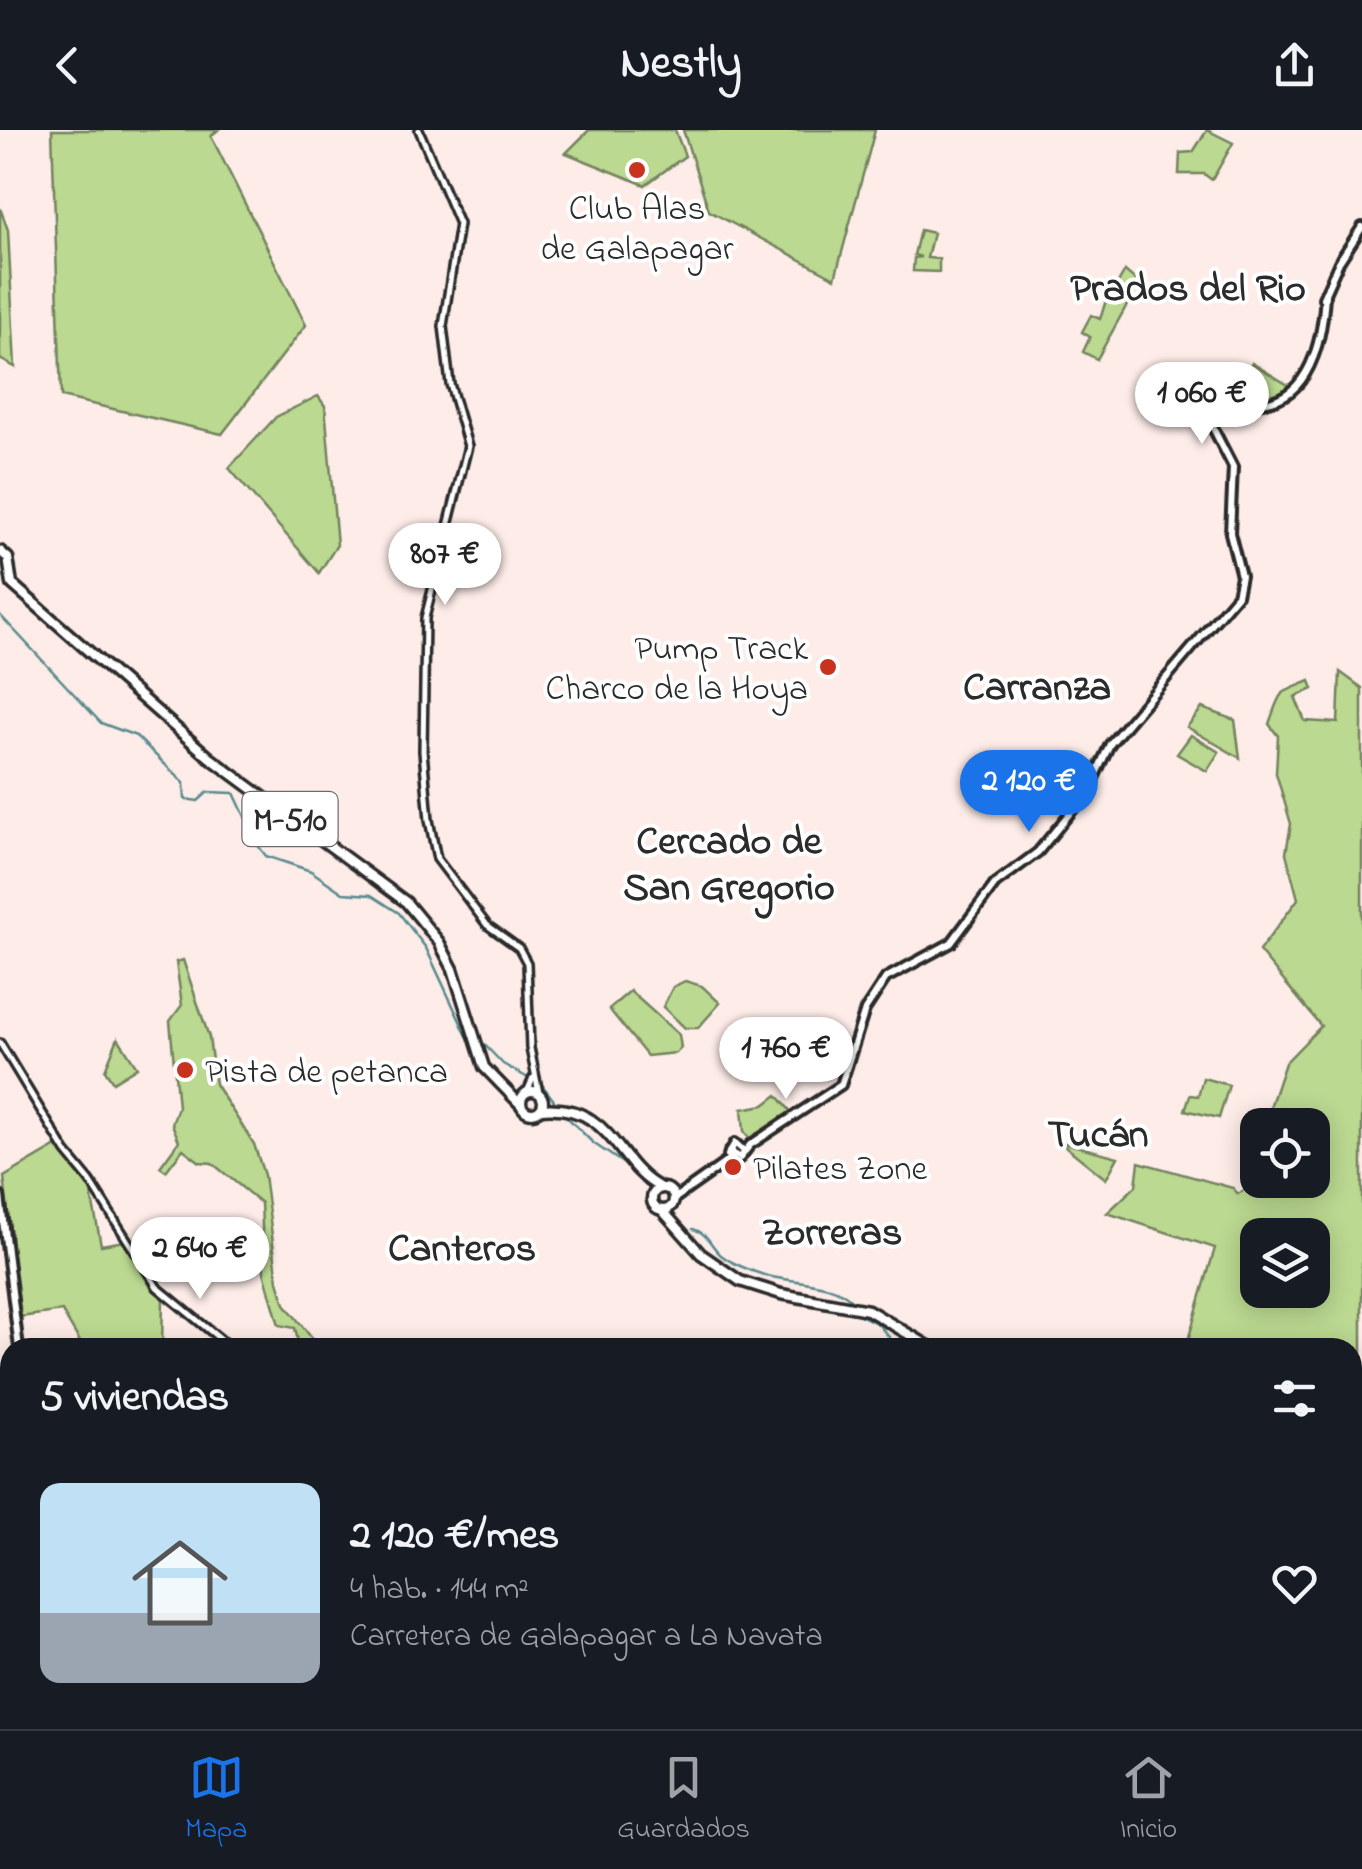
<!DOCTYPE html>
<html lang="es">
<meta charset="utf-8">
<style>
body{margin:0;font-family:"Indie Flower",sans-serif;background:#20242c;color:#f1f3f6;height:100vh;display:flex;flex-direction:column;font-size:38px;white-space:nowrap}
*{box-sizing:border-box;margin:0}
p{font-size:32px;color:#9ea1a6}
.icon{flex:none;width:55px;height:55px;fill:none;stroke:currentColor;stroke-width:2;stroke-linecap:round;stroke-linejoin:round}
.map{position:relative;flex:1;overflow:hidden}
.panel{position:absolute;left:0px;top:1208px;width:1362px;height:392px;display:flex;flex-direction:column;background:#171b24;border-radius:30px 30px 0 0;box-shadow:0 5px 25px #0003}
.panel>*{flex:none}
.fabs{position:absolute;left:1240px;top:978px;display:grid;gap:20px}
.fabs a{display:grid;place-items:center;width:90px;height:90px;border-radius:20px;background:#171b24;box-shadow:0 5px 25px #0003;font-size:50px}
.price{position:absolute;translate:-50% -85px;padding:0 22px;border-radius:35px;background:#fff;color:#222;font-size:32px;line-height:65px;filter:drop-shadow(0 2px 5px #0008)}
.price::after{content:'';position:absolute;left:50%;top:60px;width:30px;height:22px;margin-left:-15px;background:inherit;clip-path:polygon(0 0,100% 0,50% 100%)}
.price.active{background:#1a73e8;color:#fff}
ul{padding:0;list-style:none}
li{display:flex;align-items:center;gap:30px;height:250px;padding:0 40px}
li span{display:grid;place-items:center;flex:none;width:280px;height:200px;border-radius:20px;color:#555}
li>.icon{margin-inline-start:auto}
span .icon{width:120px;height:120px;fill:#fffc;stroke-width:1}
li b{font-size:42px}
h2{display:flex;justify-content:space-between;align-items:center;height:120px;padding:0 40px;font-size:42px}
header{display:flex;justify-content:space-between;align-items:center;height:130px;padding:0 40px;background:#171b24;font-size:45px;font-weight:700}
.menu{display:flex;justify-content:space-around;align-items:center;height:140px;border-top:2px solid #363941;background:#171b24;font-size:28px;color:#9ea1a6}
.menu a{display:grid;justify-items:center;gap:5px}
.menu .active{color:#1a73e8}
.map>svg:first-child{display:block}
.green{fill:#bbd991;stroke:#73825e;stroke-width:2.5;fill-rule:evenodd}
.lines{fill:none;stroke-linecap:round;stroke-linejoin:round}
.stream{stroke:#59898d;stroke-width:2.5}
.tertiary-casing{stroke:#2b2b2b;stroke-width:12}
.secondary-casing{stroke:#2b2b2b;stroke-width:14}
.primary-casing{stroke:#2b2b2b;stroke-width:15}
.trunk-casing{stroke:#2b2b2b;stroke-width:15}
.tertiary{stroke:#fff;stroke-width:5}
.secondary{stroke:#fff;stroke-width:6}
.primary{stroke:#fff;stroke-width:8}
.trunk{stroke:#fff;stroke-width:8}
.poi-dot{fill:#c8321e;stroke:#fff;stroke-width:4}
.labels{text-anchor:middle;stroke-width:8;stroke-linejoin:round;paint-order:stroke}
.shield{fill:#fff;stroke:#6b6b6b;stroke-width:2.5}
.shield-label{font-size:32px;font-weight:bold;fill:#2b2b2b}
.poi-label{font-size:35px;fill:#2b2b2b;stroke:#fff;text-anchor:start}
.quarter-label{font-size:40px;font-weight:bold;fill:#2b2b2b;stroke:#fff}
</style>
<header><svg class="icon" aria-label="back" viewBox="0 0 24 24"><path d="M15 5l-7 7 7 7"/></svg>Nestly<svg class="icon" aria-label="share" viewBox="0 0 24 24"><path d="M12 15V3M7 8l5-5 5 5M5 13v7h14v-7"/></svg></header>
<div class="map">
<svg width="1362" height="1599" viewBox="0 0 1362 1599">
<rect width="100%" height="100%" fill="#fdece8"/>
<filter id="ink" filterUnits="userSpaceOnUse"><feTurbulence type="fractalNoise" baseFrequency=".01" numOctaves="2"/><feDisplacementMap in="SourceGraphic" scale="20" xChannelSelector="R" yChannelSelector="G"/><feConvolveMatrix kernelMatrix="1 2 1 2 8 2 1 2 1" color-interpolation-filters="sRGB"/></filter>
<g filter="url(#ink)">
<g class="green">
<path d="M52,0h166l-7,6 95,189 -84,109 -161,-37z"/>
<path d="M589,0h86l10,26 -40,29 -79,-32z"/>
<path d="M683,0h192l-40,148 -126,-67z"/>
<path d="M1207,0l26,13 -21,37 -8,-6h-25l1,-21 13,-1z"/>
<path d="M0,78l8,22 7,137 -15,-8z"/>
<path d="M920,100l13,3 -6,25 12,1v13l-26,-1 1,-13 7,-1 -7,-2z"/>
<path d="M1125,141l14,12 -42,76 -14,-7 7,-15 -8,-5 9,-17 9,4 11,-34 5,2z"/>
<path d="M1252,233l36,22 -2,4 -27,11 -23,-11z"/>
<path d="M318,266l7,10 12,139 -18,28 -90,-105 47,-51z"/>
<path d="M1340,542l22,16v751l-9,4 -1,-95 -166,-1 29,-99 -108,-35 29,-27 3,-24 94,26 5,6 10,-6 9,-27 1,19h54v-55h-48l21,-62 36,-37 -62,-75 39,-52 -12,-46 5,-29 -15,-51 2,-37 -9,-12c13,-36 7,-29 41,-43l3,8 -18,8 10,24 33,2zM1258,1105h54v55h-54z"/>
<path d="M1202,578l33,12 5,38 -53,-31z"/>
<path d="M1191,605l28,17 -12,19 -30,-17z"/>
<path d="M183,830l26,77 6,47 39,60 10,31 14,106 7,23 29,37 -15,5 -4,-18 -16,-3 -15,-53 -3,-69 -49,-40 -12,-1 -17,-13 -17,22 -6,-4 19,-26 -7,-17 6,-17 -8,-86 12,-16 -6,-43z"/>
<path d="M685,851l17,5 18,17 -22,25h-13l-22,-21 10,-20z"/>
<path d="M630,861l49,44 2,13 -5,5 -29,3 -38,-47z"/>
<path d="M118,908l19,29 -24,15 -8,-12z"/>
<path d="M1203,948l26,7 -10,33 -34,-8 5,-15 8,1z"/>
<path d="M777,965l15,18 -43,25 -5,-7 -2,-22 22,-4z"/>
<path d="M1061,1013v-1l57,15 -12,22z"/>
<path d="M57,1016l33,42 11,57 23,-4 39,59 -1,47h-79l-21,-36 -42,6 -16,-140z"/>
<path d="M1362,1379v109l-9,-8 -1,-99z"/>
</g>
<g class="lines">
<g class="stream">
<path d="M0,485l101,108 35,13 48,47 1,16 13,2 10,-9 26,1 14,30 -2,7 20,26 45,15 32,22 28,2 28,18 27,35 41,88"/>
<path d="M481,911l22,23 25,14"/>
<path d="M540,952l15,20"/>
<path d="M565,985l28,28 40,27"/>
<path d="M693,1099c15,4 17,16 28,26 10,8 30,16 43,20 26,8 71,5 89,27"/>
<path d="M854,1182l24,12 16,19"/>
<path d="M1352,1406l10,2"/>
</g>
<g class="tertiary-casing">
<g id="tertiary">
<path d="M419,0l40,94 -16,102 7,58 18,62 -43,172 -2,133 6,69 8,39 50,66 32,23 8,15 3,85 9,45"/>
<path d="M0,913l66,109 24,29 67,106 74,61"/>
<path d="M527,962l6,-14"/>
</g>
</g>
<g class="secondary-casing">
<g id="secondary">
<path d="M1323,168l16,-36 23,-35"/>
<path d="M729,1022l11,6 10,-13 91,-60 24,-75 21,-32 65,-35 44,-59 43,-32 50,-61 22,-47 127,-149 4,-19 -11,-43 3,-66 -19,-37 -1,-12c13,-19 39,-11 59,-17 42,-12 51,-70 53,-107"/>
<path d="M728,1025l7,-12 9,8"/>
<path d="M0,1066l19,152"/>
<path d="M674,1069l58,-41"/>
<path d="M1352,1317l10,-5"/>
<path d="M326,1599l8,-9"/>
</g>
</g>
<g class="primary-casing">
<g id="primary">
<path d="M0,421l8,7 4,26 197,173 197,145 33,40 14,27 31,98 37,38"/>
<circle cx="532" cy="972" r="11"/>
<path d="M541,979c72,-6 74,56 120,79"/>
<circle cx="663" cy="1069" r="11"/>
<path d="M662,1080l39,44 39,27 41,13 87,16 64,38"/>
<path d="M1233,1590l6,9"/>
</g>
</g>
<g class="trunk-casing">
<g id="trunk">
<path d="M0,1533l10,4"/>
<path d="M145,1590l25,9"/>
</g>
</g>
<use href="#tertiary" class="tertiary"/>
<use href="#secondary" class="secondary"/>
<use href="#primary" class="primary"/>
<use href="#trunk" class="trunk"/>
</g>
</g>
<g class="poi-dot">
<circle cx="637" cy="40" r="10"/>
<circle cx="828" cy="537" r="10"/>
<circle cx="185" cy="940" r="10"/>
<circle cx="733" cy="1037" r="10"/>
</g>
<g class="labels">
<rect class="shield" x="242.5" y="662" width="95" height="54" rx="8"/>
<g class="shield-label">
<text x="290" y="700">M-510</text>
</g>
<g class="poi-label">
<text x="637" y="89" text-anchor="middle">Club Alas<tspan x="637" dy="40">de Galapagar</tspan></text>
<text x="808" y="529" text-anchor="end">Pump Track<tspan x="808" dy="40">Charco de la Hoya</tspan></text>
<text x="205" y="952">Pista de petanca</text>
<text x="753" y="1049">Pilates Zone</text>
</g>
<g class="quarter-label">
<text x="1188" y="170">Prados del Rio</text>
<text x="1037" y="569">Carranza</text>
<text x="729" y="723">Cercado de<tspan x="729" dy="46">San Gregorio</tspan></text>
<text x="1098" y="1016">Tucán</text>
<text x="832" y="1114">Zorreras</text>
<text x="462" y="1130">Canteros</text>
</g>
</g>
</svg>
<div class="fabs">
<a><svg class="icon" aria-label="locate" viewBox="0 0 24 24"><circle cx="12" cy="12" r="6"/><path d="M12 2v4M12 18v4M2 12h4M18 12h4"/></svg></a>
<a><svg class="icon" aria-label="layers" viewBox="0 0 24 24"><path d="M12 4l9 5-9 5-9-5zM3 14l9 5 9-5"/></svg></a>
</div>
<b class="price" style="left:1202px;top:317px">1 060 €</b>
<b class="price" style="left:445px;top:478px">807 €</b>
<b class="price active" style="left:1029px;top:705px">2 120 €</b>
<b class="price" style="left:786px;top:972px">1 760 €</b>
<b class="price" style="left:200px;top:1172px">2 640 €</b>
<section class="panel">
<h2>5 viviendas<svg class="icon" aria-label="filters" viewBox="0 0 24 24"><path d="M4 7h16M4 17h16"/><circle cx="9" cy="7" r="2"/><circle cx="15" cy="17" r="2"/></svg></h2>
<ul>
<li><span style="background:linear-gradient(#bfe0f5 65%,#9aa5b1 0)"><svg class="icon" aria-label="home" viewBox="0 0 24 24"><path d="M3 11l9-7 9 7M6 9v11h12V9"/></svg></span><div><b>2 120 €/mes</b><p>4 hab. · 144 m²</p><p>Carretera de Galapagar a La Navata</p></div><svg class="icon" aria-label="heart" viewBox="0 0 24 24"><path d="M12 20l-8-8c-3-5 5-10 8-4 3-6 11-1 8 4z"/></svg></li>
</ul>
</section>
</div>
<nav class="menu">
<a class="active"><svg class="icon" aria-label="map" viewBox="0 0 24 24"><path d="M3 6l6-2 6 2 6-2v14l-6 2-6-2-6 2zM9 4v14M15 6v14"/></svg>Mapa</a>
<a><svg class="icon" aria-label="saved" viewBox="0 0 24 24"><path d="M7 4h10v16l-5-4-5 4z"/></svg>Guardados</a>
<a><svg class="icon" aria-label="home" viewBox="0 0 24 24"><path d="M3 11l9-7 9 7M6 9v11h12V9"/></svg>Inicio</a>
</nav>
